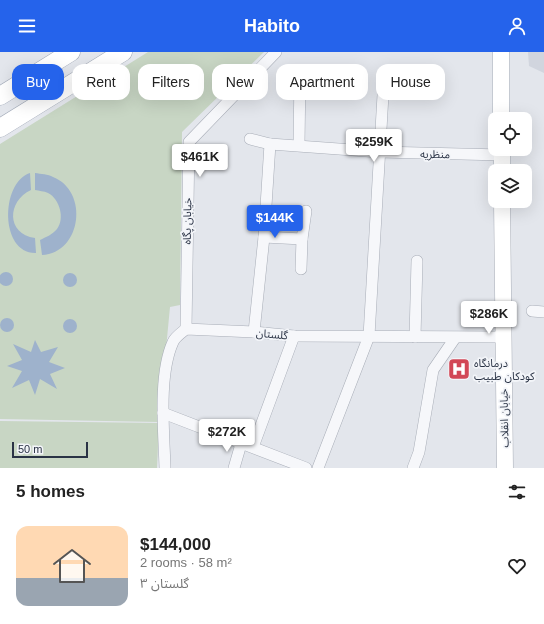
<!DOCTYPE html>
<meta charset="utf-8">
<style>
body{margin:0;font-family:Helvetica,"Noto Sans Arabic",sans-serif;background:#f6f6f6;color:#222;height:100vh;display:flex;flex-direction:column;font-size:15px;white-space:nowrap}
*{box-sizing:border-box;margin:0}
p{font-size:13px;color:#767676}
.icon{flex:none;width:22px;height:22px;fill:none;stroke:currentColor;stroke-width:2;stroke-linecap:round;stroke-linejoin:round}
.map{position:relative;height:416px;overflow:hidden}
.side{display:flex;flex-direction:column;background:#fff;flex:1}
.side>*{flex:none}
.hud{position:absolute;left:12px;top:12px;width:520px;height:36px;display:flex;gap:8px}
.tools{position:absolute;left:488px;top:60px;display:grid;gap:8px}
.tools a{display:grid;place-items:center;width:44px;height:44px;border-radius:8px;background:#fff;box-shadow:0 4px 16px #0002;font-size:20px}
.scale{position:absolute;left:12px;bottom:10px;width:76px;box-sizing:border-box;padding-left:4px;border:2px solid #2a3345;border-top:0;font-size:11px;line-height:14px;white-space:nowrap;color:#2a3345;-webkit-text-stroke:3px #f3f5f9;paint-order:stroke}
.price{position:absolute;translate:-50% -34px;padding:0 9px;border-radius:4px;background:#fff;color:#222;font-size:13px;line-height:26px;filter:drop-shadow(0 1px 2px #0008)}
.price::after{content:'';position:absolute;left:50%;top:24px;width:12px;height:9px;margin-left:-6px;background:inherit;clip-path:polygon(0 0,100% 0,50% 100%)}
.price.selected{background:#2563eb;color:#fff}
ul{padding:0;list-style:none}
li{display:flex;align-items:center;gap:12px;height:100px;padding:0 16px}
li span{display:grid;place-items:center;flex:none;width:112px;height:80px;border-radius:12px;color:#555}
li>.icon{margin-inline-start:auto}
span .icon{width:48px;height:48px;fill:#fffc;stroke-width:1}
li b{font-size:17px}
h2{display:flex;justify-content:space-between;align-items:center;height:48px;padding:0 16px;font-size:17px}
.tag{padding:0 14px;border-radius:12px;background:#fff;box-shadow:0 4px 16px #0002;font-size:14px;line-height:36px}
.tag.selected{background:#2563eb;color:#fff}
header{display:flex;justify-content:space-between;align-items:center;height:52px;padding:0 16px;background:#2563eb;color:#fff;font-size:18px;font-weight:600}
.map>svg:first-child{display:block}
.built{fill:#d1d5de}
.green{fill:#c8d6c4}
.water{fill:#9eb2cc}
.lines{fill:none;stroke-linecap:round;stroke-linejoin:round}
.minor-casing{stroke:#a8adb7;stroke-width:12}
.secondary-casing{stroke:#a8adb7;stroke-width:17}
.primary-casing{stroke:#a2aab8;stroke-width:19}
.minor{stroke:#f6f7fa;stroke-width:11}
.secondary{stroke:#fff;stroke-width:16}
.primary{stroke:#fff;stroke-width:18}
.labels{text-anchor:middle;stroke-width:3.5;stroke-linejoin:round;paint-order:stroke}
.street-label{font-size:11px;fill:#2a3345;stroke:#f3f5f9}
.poi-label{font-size:11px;fill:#2a3345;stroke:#f3f5f9;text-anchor:start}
</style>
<header><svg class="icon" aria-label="menu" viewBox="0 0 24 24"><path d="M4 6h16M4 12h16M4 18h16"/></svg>Habito<svg class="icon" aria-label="person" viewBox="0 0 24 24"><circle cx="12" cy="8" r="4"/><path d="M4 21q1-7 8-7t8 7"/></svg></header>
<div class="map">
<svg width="544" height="416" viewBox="0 0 544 416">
<rect width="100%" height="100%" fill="#e3e6ec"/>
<path class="built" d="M528,0h16v21l-15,-7z"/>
<g class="green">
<path d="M148,0h116l-82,80 -2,173 -10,2 -11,115 -159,-3v-275z"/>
<path d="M0,369l159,2 -2,45h-157z"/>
</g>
<g class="water">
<path d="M30,121l1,17c-24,11 -25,44 4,48l1,15c-36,1 -36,-70 -6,-80z"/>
<path d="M35,121c6,1 13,1 18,4 36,14 29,76 -11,78l-2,-15c6,-3 12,-5 17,-11 8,-10 3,-30 -9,-36 -4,-2 -9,-2 -13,-3z"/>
<circle cx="6" cy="227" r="7"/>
<circle cx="70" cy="228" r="7"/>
<circle cx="7" cy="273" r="7"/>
<circle cx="70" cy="274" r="7"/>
<path d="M35,288l6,12 17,-5 -9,15 16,6 -15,6 7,15 -17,-10 -5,16 -6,-15 -17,8 10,-17 -15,-5 15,-6 -9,-16 18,8z"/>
</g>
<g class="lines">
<g class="minor-casing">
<g id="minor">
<path d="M250,87l20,5 110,8 122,3"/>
<path d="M299,93l1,-72"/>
<path d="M264,185l38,2 -1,30"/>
<path d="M302,187l4,-28"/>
<path d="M532,259l12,1"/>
<path d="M186,277l3,-187 87,-90"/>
<path d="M254,280l10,-95 6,-93"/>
<path d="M415,285l2,-76"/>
<path d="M163,361l143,55"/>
<path d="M253,395l41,-111"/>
<path d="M165,416c-1,-36 -7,-93 8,-126 2,-5 8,-9 13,-13l68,3 40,4 209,1"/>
<path d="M234,416l7,-24"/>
<path d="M318,416l51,-132 14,-241"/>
<path d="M413,416l6,-16 14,-82 22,-32"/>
</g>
</g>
<g class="secondary-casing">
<g id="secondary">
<path d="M501,0v67"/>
<path d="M502,97v22"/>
<path d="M502,149l3,267"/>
</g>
</g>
<g class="primary-casing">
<g id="primary">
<path d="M0,44l71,-44"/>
<path d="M0,76l123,-76"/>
</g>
</g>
<use href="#minor" class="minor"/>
<use href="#secondary" class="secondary"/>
<use href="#primary" class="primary"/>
</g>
<defs>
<g id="hospital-square" transform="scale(1.15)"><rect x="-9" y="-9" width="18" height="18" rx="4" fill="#d24756" stroke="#f3f5f9"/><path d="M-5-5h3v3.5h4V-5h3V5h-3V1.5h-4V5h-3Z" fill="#fff"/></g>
</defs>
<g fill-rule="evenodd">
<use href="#hospital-square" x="459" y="317"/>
</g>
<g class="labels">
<g class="street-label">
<text transform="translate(435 102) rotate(1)" y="4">منظریه</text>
<text transform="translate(187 169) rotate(-89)" y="4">خیابان پگاه</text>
<text transform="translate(272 282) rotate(5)" y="4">گلستان</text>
<text transform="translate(504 366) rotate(-91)" y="4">خیابان انقلاب</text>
</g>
<g class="poi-label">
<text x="474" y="315">درمانگاه<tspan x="474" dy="13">کودکان طبیب</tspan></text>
</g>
</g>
</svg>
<div class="tools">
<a><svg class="icon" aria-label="locate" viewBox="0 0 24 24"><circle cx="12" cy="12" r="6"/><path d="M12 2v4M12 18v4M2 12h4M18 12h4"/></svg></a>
<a><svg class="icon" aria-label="layers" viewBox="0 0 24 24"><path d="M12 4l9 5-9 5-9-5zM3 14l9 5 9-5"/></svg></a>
</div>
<div class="scale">50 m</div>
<b class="price" style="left:374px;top:111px">$259K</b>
<b class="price" style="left:200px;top:126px">$461K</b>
<b class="price selected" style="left:275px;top:187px">$144K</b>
<b class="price" style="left:489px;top:283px">$286K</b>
<b class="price" style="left:227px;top:401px">$272K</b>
<div class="hud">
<a class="tag selected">Buy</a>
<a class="tag">Rent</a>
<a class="tag">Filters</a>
<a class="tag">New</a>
<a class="tag">Apartment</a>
<a class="tag">House</a>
</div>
</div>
<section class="side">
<h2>5 homes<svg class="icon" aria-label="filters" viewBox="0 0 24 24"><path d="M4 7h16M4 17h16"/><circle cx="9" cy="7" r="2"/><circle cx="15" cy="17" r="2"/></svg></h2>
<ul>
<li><span style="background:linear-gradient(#ffd9b3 65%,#9aa5b1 0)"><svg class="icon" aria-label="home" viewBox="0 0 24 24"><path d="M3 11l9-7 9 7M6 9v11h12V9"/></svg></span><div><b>$144,000</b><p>2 rooms · 58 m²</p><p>گلستان ۳</p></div><svg class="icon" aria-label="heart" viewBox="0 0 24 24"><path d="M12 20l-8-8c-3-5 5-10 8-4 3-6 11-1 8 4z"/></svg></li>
</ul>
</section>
